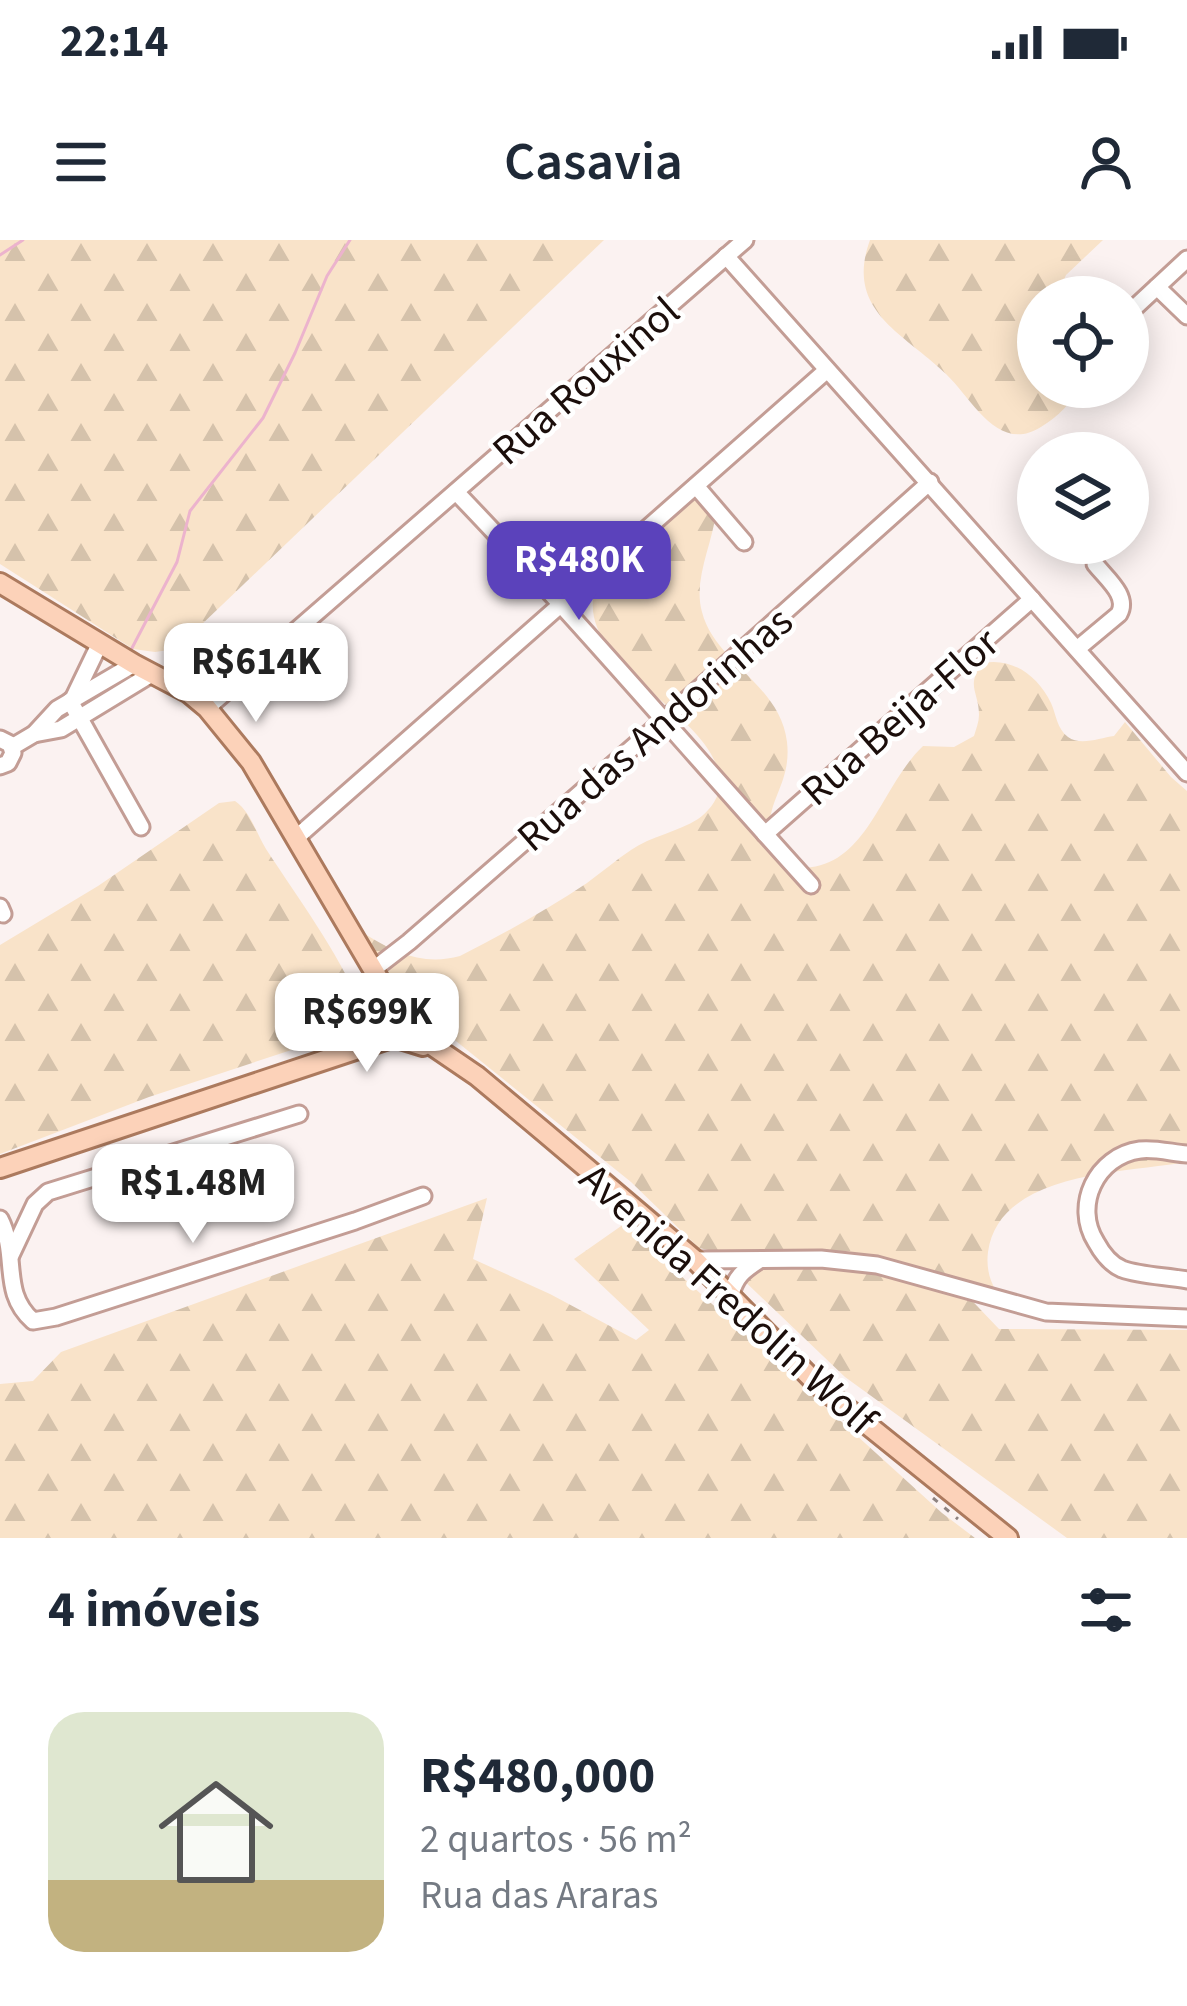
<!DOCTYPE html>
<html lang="pt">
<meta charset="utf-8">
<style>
body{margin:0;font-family:"Source Sans 3",sans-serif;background:#f6f6f7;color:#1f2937;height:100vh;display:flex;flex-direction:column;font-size:45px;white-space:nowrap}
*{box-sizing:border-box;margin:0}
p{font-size:39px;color:#747a83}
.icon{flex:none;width:66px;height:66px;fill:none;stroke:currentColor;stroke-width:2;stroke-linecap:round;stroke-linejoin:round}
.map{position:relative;height:1298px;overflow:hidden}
.details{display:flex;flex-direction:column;background:#fff;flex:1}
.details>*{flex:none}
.buttons{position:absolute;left:1017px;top:36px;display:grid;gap:24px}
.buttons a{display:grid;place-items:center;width:132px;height:132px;border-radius:50%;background:#fff;box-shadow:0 6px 30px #0003;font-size:60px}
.price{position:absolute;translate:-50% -102px;padding:0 27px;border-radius:24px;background:#fff;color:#222;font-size:39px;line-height:78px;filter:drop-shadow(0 3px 6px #0008)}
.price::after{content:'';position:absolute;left:50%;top:72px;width:36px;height:27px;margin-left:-18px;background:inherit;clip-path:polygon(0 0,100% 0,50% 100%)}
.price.selected{background:#5b42bb;color:#fff}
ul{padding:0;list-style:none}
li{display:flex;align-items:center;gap:36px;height:300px;padding:0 48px}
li+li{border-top:3px solid #e0e1e3}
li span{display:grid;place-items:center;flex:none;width:336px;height:240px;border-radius:36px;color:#555}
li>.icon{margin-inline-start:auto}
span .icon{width:144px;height:144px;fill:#fffc;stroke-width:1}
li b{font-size:51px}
h2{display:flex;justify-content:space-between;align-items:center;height:144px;padding:0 48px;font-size:51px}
.status{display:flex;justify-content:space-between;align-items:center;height:84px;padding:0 60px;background:#fff;direction:ltr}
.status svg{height:33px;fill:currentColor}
header{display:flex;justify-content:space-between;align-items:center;height:156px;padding:0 48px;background:#fff;font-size:54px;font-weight:600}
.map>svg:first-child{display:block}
.forest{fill:url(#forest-firs)}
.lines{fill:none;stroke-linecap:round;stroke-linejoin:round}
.stream{stroke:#ecb3cd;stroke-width:3}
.minor-casing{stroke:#c39d95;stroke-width:21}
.major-casing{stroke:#ac7a5e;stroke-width:24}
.path{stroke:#8e8381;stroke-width:3;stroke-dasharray:6 9;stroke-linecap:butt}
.minor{stroke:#fff;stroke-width:15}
.major{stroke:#fcd2b9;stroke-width:18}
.labels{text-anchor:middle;stroke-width:9;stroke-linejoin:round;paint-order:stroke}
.street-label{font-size:42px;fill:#1b0e0b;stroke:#fff}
</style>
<div class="status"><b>22:14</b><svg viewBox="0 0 49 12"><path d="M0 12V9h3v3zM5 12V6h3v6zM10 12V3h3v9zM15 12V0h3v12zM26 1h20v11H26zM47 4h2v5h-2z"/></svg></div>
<header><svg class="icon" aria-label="menu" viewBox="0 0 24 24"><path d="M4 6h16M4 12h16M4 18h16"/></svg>Casavia<svg class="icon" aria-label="person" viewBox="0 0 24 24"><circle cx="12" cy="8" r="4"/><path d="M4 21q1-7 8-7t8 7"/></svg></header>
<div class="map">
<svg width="1187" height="1298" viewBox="0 0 1187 1298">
<defs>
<pattern id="forest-firs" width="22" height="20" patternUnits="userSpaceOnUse" patternTransform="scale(3)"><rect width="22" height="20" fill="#f9e3c9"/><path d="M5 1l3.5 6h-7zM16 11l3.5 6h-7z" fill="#d5c2ab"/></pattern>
</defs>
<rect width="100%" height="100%" fill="#fbf2f1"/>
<g class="forest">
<path d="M0,0h604l-428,409 -21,3 -22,-3 -133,-85z"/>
<path d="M870,0h233l-37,35 -9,22h-19v90h42c-10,17 -21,29 -39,40 -43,27 -68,-27 -95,-53 -42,-41 -102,-63 -76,-134z"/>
<path d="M696,257l20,16c-4,32 -23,67 -14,99 13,51 78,72 85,130 6,52 -36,64 -7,124 86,17 95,-74 143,-120l31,1 20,-11c2,-7 5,-14 5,-21 0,-24 -14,-29 4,-52 29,-6 55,13 68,40 5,11 6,26 17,34 12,9 32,1 46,-1l11,-14 46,55 16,14v371c-61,11 -188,9 -199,90 -3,24 7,42 23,58l-22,-4 -30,-19 40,42 188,1v208h-120l-222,-161 -132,-126 -14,-3 -68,-66 -231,-186 -35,-62c30,19 59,32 95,22 43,-22 87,-46 127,-73 15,-11 29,-23 44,-33 20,-14 47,-18 67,-31 9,-6 19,-18 21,-29 12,-74 -158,-124 -121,-209l82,-79z"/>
<path d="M235,561c16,11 21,32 31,48 34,52 70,100 95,157l-24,29 -188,62 -149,57v-209l98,-59 121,-83z"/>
<path d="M487,958l-14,61 77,35 86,46 13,-10 -75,-71 50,-35 318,289 33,25h-975v-154l33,-3 28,-29z"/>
</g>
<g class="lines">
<g class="stream">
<path d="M0,15l23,-15"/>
<path d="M132,408l45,-86 13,-51 73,-93 32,-65 32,-77 23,-36"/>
</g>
<g class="minor-casing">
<g id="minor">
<path d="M726,16l461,517"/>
<path d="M1157,47l30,29"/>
<path d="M1131,71l56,-52"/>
<path d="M696,246l48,56"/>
<path d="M456,252c122,127 236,262 355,393"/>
<path d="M1077,409l42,-35c10,-18 -12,-35 -24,-50"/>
<path d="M73,459l27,-56"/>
<path d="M70,461l71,126"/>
<path d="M207,468l538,-468"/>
<path d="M34,494l27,-5 92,-56"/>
<path d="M0,499l10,5 3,9 -5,10 -8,3"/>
<path d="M12,507l22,-13 23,-25 77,-45"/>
<path d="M765,594l267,-235"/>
<path d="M297,597l530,-467"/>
<path d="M0,667l3,7"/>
<path d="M374,729l35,-27 254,-221 267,-239"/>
<path d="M1187,914c-14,-1 -33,-6 -47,-4 -44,6 -67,56 -44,92 6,11 14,22 26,27 19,7 45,7 65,11"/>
<path d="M0,979c19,37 0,73 33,102l23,-4 299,-96 68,-25"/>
<path d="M11,1015l24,-51 13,-12 251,-78"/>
<path d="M695,1020l126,-1 56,6 169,47 141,6"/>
<path d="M731,1055c4,-18 12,-24 27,-34"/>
</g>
</g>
<g class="major-casing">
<g id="major">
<path d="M0,343l134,81 55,29 18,15 44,54 157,267 69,47 67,56 151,128 123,125 190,153"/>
<path d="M0,928l394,-131 29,9"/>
</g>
</g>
<path class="path" d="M933,1258l25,21"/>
<use href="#minor" class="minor"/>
<use href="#major" class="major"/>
</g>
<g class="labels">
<g class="street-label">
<text transform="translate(585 140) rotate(-41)" y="15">Rua Rouxinol</text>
<text transform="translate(899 476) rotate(-41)" y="15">Rua Beija-Flor</text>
<text transform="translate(654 488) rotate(-41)" y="15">Rua das Andorinhas</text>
<text transform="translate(729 1058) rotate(42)" y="15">Avenida Fredolin Wolf</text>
</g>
</g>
</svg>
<div class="buttons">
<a><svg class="icon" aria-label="locate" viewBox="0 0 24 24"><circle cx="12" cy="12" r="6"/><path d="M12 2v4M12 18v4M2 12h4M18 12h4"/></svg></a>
<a><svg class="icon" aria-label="layers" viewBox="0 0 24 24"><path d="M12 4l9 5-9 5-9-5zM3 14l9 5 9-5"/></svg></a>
</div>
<b class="price selected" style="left:579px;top:383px">R$480K</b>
<b class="price" style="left:256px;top:485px">R$614K</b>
<b class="price" style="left:367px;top:835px">R$699K</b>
<b class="price" style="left:193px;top:1006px">R$1.48M</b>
</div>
<section class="details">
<h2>4 imóveis<svg class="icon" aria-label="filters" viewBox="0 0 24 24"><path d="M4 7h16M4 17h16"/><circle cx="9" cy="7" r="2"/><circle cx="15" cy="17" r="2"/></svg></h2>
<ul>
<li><span style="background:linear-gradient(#dfe7d0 70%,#c2b280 0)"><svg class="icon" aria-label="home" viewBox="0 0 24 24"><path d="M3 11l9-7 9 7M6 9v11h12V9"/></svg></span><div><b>R$480,000</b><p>2 quartos · 56 m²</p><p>Rua das Araras</p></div></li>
</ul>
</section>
